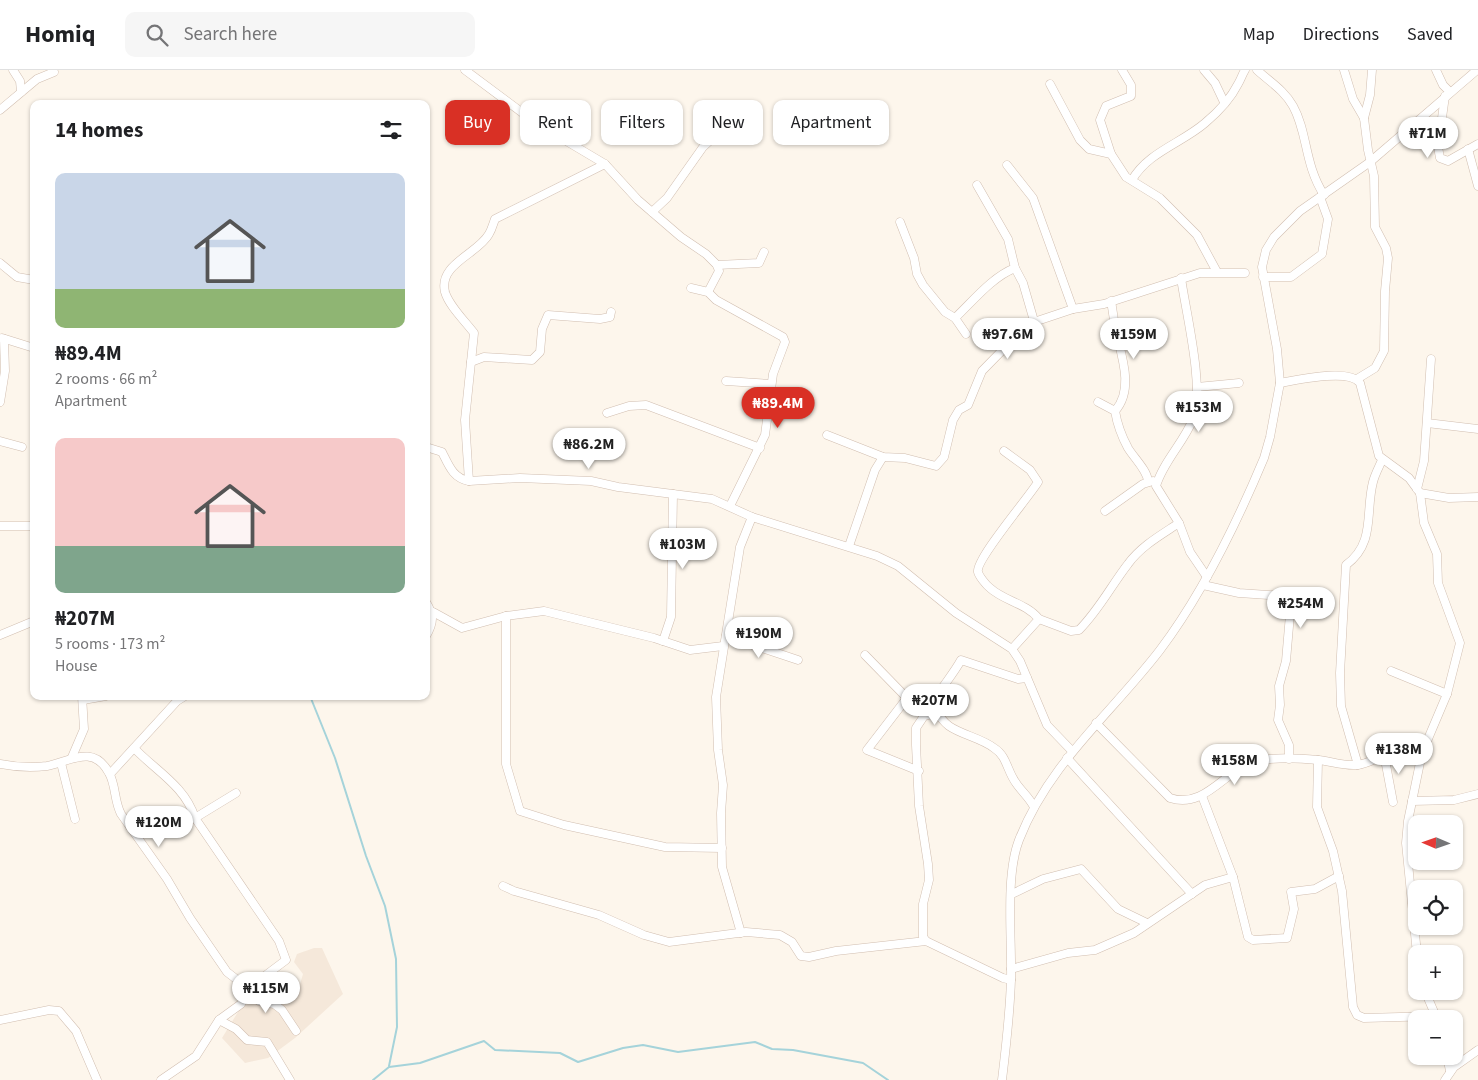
<!DOCTYPE html>
<meta charset="utf-8">
<style>
body{margin:0;font-family:"Source Sans 3",sans-serif;background:#f6f6f6;color:#202124;height:100vh;display:flex;flex-direction:column;font-size:19px;white-space:nowrap}
*{box-sizing:border-box;margin:0}
p{font-size:16px;color:#757577}
.icon{flex:none;width:28px;height:28px;fill:none;stroke:currentColor;stroke-width:2;stroke-linecap:round;stroke-linejoin:round}
.map{position:relative;flex:1;overflow:hidden}
.details{position:absolute;left:30px;top:30px;width:400px;height:600px;display:flex;flex-direction:column;background:#fff;border-radius:10px;box-shadow:0 1px 4px #0004}
.details>*{flex:none}
.banner{position:absolute;left:445px;top:30px;width:475px;height:45px;display:flex;gap:10px}
.needle{width:32px;rotate:272deg}
.buttons{position:absolute;left:1408px;top:745px;display:grid;gap:10px}
.buttons a{display:grid;place-items:center;width:55px;height:55px;border-radius:10px;background:#fff;box-shadow:0 1px 4px #0004;font-size:25px}
.price{position:absolute;translate:-50% -42px;padding:0 11px;border-radius:18px;background:#fff;color:#222;font-size:16px;line-height:32px;filter:drop-shadow(0 1px 2px #0008)}
.price::after{content:'';position:absolute;left:50%;top:30px;width:15px;height:11px;margin-left:-8px;background:inherit;clip-path:polygon(0 0,100% 0,50% 100%)}
.price.active{background:#d93025;color:#fff}
ul{padding:0;list-style:none}
li{display:grid;align-content:center;gap:10px;height:265px;padding:0 25px}
li span{display:grid;place-items:center;height:155px;border-radius:10px;color:#555}
li>.icon{margin-inline-start:auto}
span .icon{width:90px;height:90px;fill:#fffc;stroke-width:1}
li b{font-size:21px}
h2{display:flex;justify-content:space-between;align-items:center;height:60px;padding:0 25px;font-size:21px}
.chip{padding:0 18px;border-radius:10px;background:#fff;box-shadow:0 1px 4px #0004;font-size:18px;line-height:45px}
.chip.active{background:#d93025;color:#fff}
header{display:flex;align-items:center;gap:30px;box-sizing:border-box;height:70px;padding:0 25px;background:#fff;border-bottom:1px solid #e0e0e0}
header strong{font-size:24px}
nav{display:flex;gap:28px;margin-inline-start:auto;font-size:18px}
.search{width:350px;height:45px;background:#f6f6f6;display:flex;align-items:center;gap:12px;box-sizing:border-box;padding:0 18px;border-radius:10px;color:#757577;font-size:19px}
.map>svg:first-child{display:block}
.residential{fill:#f5e8da}
.lines{fill:none;stroke-linecap:round;stroke-linejoin:round}
.stream{stroke:#a5d3da;stroke-width:2}
.minor-casing{stroke:#d1beb0;stroke-width:9}
.minor{stroke:#fff;stroke-width:8}
</style>
<header>
<strong>Homiq</strong>
<div class="search"><svg class="icon" aria-label="search" viewBox="0 0 24 24"><circle cx="10" cy="10" r="6"/><path d="M15 15l6 6"/></svg>Search here</div>
<nav><a>Map</a><a>Directions</a><a>Saved</a></nav>
</header>
<div class="map">
<svg width="1478" height="1010" viewBox="0 0 1478 1010">
<rect width="100%" height="100%" fill="#fdf6ec"/>
<path class="residential" d="M314,878h8l21,46 -48,44 -27,20 -23,5 -23,-25 27,-44 31,9 18,-12 5,-17 -9,-12 3,-8z"/>
<g class="lines">
<g class="stream">
<path d="M310,626l25,62 31,98 19,50 11,53 1,68 -8,39"/>
<path d="M373,1010l16,-13 31,-4 64,-22 11,9 65,3 18,9 45,-14 20,-3 35,7 77,-10 17,7 21,1 70,13 25,17"/>
</g>
<g class="minor-casing">
<g id="minor">
<path d="M13,0l7,11 1,11"/>
<path d="M465,0l71,53 69,41 33,36 43,37 25,17 11,11 2,6 -11,21"/>
<path d="M1204,0l11,13 9,19"/>
<path d="M1257,0c13,12 27,20 36,36 15,27 11,58 31,89"/>
<path d="M1344,0l9,29 11,19 4,32 6,26 1,51 11,21 2,10 -3,33 -1,60 -9,17 -18,11"/>
<path d="M1436,0l7,15 7,7"/>
<path d="M1050,14l30,56 9,9 22,5 15,23 34,21 37,37 20,37"/>
<path d="M1445,26l-7,51 2,11 8,3 30,-17"/>
<path d="M0,40l37,-31 17,-7"/>
<path d="M1364,48l6,-23 2,-25"/>
<path d="M1468,79l10,37"/>
<path d="M1111,84l-11,-34 6,-14 25,-10v-11l-9,-15"/>
<path d="M1007,95l26,33 40,111"/>
<path d="M1132,110c16,-28 50,-37 73,-57 12,-10 26,-25 33,-39 3,-5 4,-9 7,-14"/>
<path d="M977,115l31,54 7,29"/>
<path d="M652,142l15,-14 36,-51 12,-11 14,-4"/>
<path d="M900,152l14,36 3,16 6,11 22,27 10,6c18,-17 37,-41 60,-50l8,15 11,38"/>
<path d="M0,193l17,14 17,3"/>
<path d="M717,195l42,-2 5,-11"/>
<path d="M1263,207h28l31,-23 6,-35 -8,-22"/>
<path d="M1181,208c5,35 24,111 12,141 -9,23 -30,43 -37,67l23,37 11,29 17,25"/>
<path d="M691,218l17,4 8,8 67,37 2,5 -12,32 -8,61 -35,71"/>
<path d="M1111,231c2,11 3,21 5,31 6,25 18,58 -1,79"/>
<path d="M955,248l11,16"/>
<path d="M2,268l32,10"/>
<path d="M471,292l13,-5 48,3 8,-8 2,-23 6,-14 52,4 10,-2 1,-5"/>
<path d="M726,311l45,3"/>
<path d="M1280,313c17,-3 69,-15 80,0l19,73 30,22 11,15 4,30 13,31 1,29 22,60 -13,51 -25,59 -14,68 -2,22 11,111"/>
<path d="M1197,317l42,-4"/>
<path d="M0,332l5,-31 -1,-32"/>
<path d="M1098,332l17,9c2,12 7,26 13,37 6,10 19,22 20,33"/>
<path d="M607,343l22,-7 17,-1 114,43"/>
<path d="M1427,353l51,6"/>
<path d="M827,365l56,22 22,1 31,8 8,-9 9,-37 6,-10 9,-5 14,-34 46,-47 45,-15 31,-5 96,-31h45"/>
<path d="M0,371l22,6"/>
<path d="M426,377l16,5c7,14 11,26 27,29l51,-3 71,3 27,6 94,12 40,18 125,39 21,10 58,47 56,36 8,12 27,64 25,26"/>
<path d="M1004,381l26,19 8,12c-9,15 -63,78 -60,90 1,4 8,13 12,16 14,13 36,15 49,31l-27,30"/>
<path d="M469,411l-4,-61 9,-87c-9,-12 -25,-27 -29,-41 -7,-28 33,-38 44,-58 3,-5 4,-10 6,-15l110,-55"/>
<path d="M1417,419l7,-28 7,-102"/>
<path d="M1420,423l29,5 29,-1"/>
<path d="M1105,441l38,-27 10,-3"/>
<path d="M0,456h34"/>
<path d="M849,476l26,-76 8,-13"/>
<path d="M1203,515l36,8 45,3 7,7 -5,58 -7,25 1,19 -2,15 11,25v14"/>
<path d="M426,532c8,13 8,20 0,34"/>
<path d="M433,542l29,16 44,-12 38,-5 110,27 36,12 33,-4"/>
<path d="M506,546v148l14,47 44,14 101,22 57,1"/>
<path d="M1039,549l32,12 8,-1c20,-20 32,-44 49,-66 13,-18 33,-29 51,-41"/>
<path d="M0,565l34,-14"/>
<path d="M726,566l72,24"/>
<path d="M663,571l8,-24 2,-123"/>
<path d="M865,585l42,43 -40,52 52,21"/>
<path d="M1391,601l56,23"/>
<path d="M83,630l23,-4"/>
<path d="M929,644c6,-21 21,-34 32,-54l57,19 9,-1"/>
<path d="M1096,653l74,75c30,10 49,-18 73,-32 17,-10 55,-8 75,-6 12,1 25,6 38,5 23,-1 35,-26 64,-8"/>
<path d="M134,678c22,23 51,38 61,70"/>
<path d="M1384,684l9,48"/>
<path d="M72,687l12,-28 -2,-33"/>
<path d="M1067,688l125,136"/>
<path d="M1318,690l-1,47 16,44 9,40 11,116 4,8 7,3 72,-2"/>
<path d="M61,693l14,56"/>
<path d="M0,694c15,3 32,4 47,2 22,-4 46,-23 62,7 7,12 5,28 12,41l46,65 23,39 37,54 22,17 10,12 15,3 8,6 14,21"/>
<path d="M1358,695l-17,-59 -1,-33 6,-108c30,-22 19,-53 27,-83 2,-8 6,-15 9,-22"/>
<path d="M110,704l67,-73 8,-5"/>
<path d="M1202,726l31,81 15,60 5,3 34,-2 7,-29 -3,-17 24,-3 24,-13"/>
<path d="M1412,731l42,-1 24,-6"/>
<path d="M503,816l11,5 85,24 45,20 25,7 77,-10 34,3 12,7 9,14 8,1 27,-6 90,-10 77,37 8,2"/>
<path d="M1012,824l31,-15 38,-10 37,40 29,14"/>
<path d="M741,863l-19,-66 -1,-54 2,-28 -5,-35 -2,-53 24,-150 12,-30"/>
<path d="M926,871l-3,-4v-33l6,-24 -1,-16 -9,-58 -3,-61v-17l8,-12c18,-5 14,2 25,10 13,9 32,12 45,22 13,8 13,23 22,35 6,9 13,14 18,24"/>
<path d="M1011,899l57,-16 27,-3 39,-17 71,-48 28,-8"/>
<path d="M1425,921l12,28"/>
<path d="M0,950l49,-10 10,1 17,20 21,49"/>
<path d="M219,950l17,9 11,11 20,2 23,38"/>
<path d="M1447,986l3,15"/>
<path d="M161,1010l35,-24 23,-36 22,-16 8,-15 5,-5 32,-24 -7,-19 -84,-123 41,-25"/>
<path d="M1002,1010c4,-33 8,-68 9,-101 1,-40 -6,-103 8,-139 30,-77 92,-126 141,-190 43,-57 76,-125 104,-192l6,-21 10,-54 -3,-34 -15,-82 4,-17 8,-13 26,-26 70,-49 107,-92"/>
<path d="M1445,1010l9,-13 24,-17"/>
</g>
</g>
<use href="#minor" class="minor"/>
</g>
</svg>
<div class="buttons">
<a><svg class="needle" viewBox="-14 -14 28 28"><path d="M0-13l5 13h-10z" fill="#e53935"/><path d="M0 13l5-13h-10z" fill="#757577"/></svg></a>
<a><svg class="icon" aria-label="locate" viewBox="0 0 24 24"><circle cx="12" cy="12" r="6"/><path d="M12 2v4M12 18v4M2 12h4M18 12h4"/></svg></a>
<a>+</a>
<a>−</a>
</div>
<b class="price" style="left:1428px;top:89px">₦71M</b>
<b class="price" style="left:1008px;top:290px">₦97.6M</b>
<b class="price" style="left:1134px;top:290px">₦159M</b>
<b class="price active" style="left:778px;top:359px">₦89.4M</b>
<b class="price" style="left:1199px;top:363px">₦153M</b>
<b class="price" style="left:589px;top:400px">₦86.2M</b>
<b class="price" style="left:683px;top:500px">₦103M</b>
<b class="price" style="left:1301px;top:559px">₦254M</b>
<b class="price" style="left:759px;top:589px">₦190M</b>
<b class="price" style="left:935px;top:656px">₦207M</b>
<b class="price" style="left:1399px;top:705px">₦138M</b>
<b class="price" style="left:1235px;top:716px">₦158M</b>
<b class="price" style="left:159px;top:778px">₦120M</b>
<b class="price" style="left:266px;top:944px">₦115M</b>
<div class="banner">
<a class="chip active">Buy</a>
<a class="chip">Rent</a>
<a class="chip">Filters</a>
<a class="chip">New</a>
<a class="chip">Apartment</a>
</div>
<section class="details">
<h2>14 homes<svg class="icon" aria-label="filters" viewBox="0 0 24 24"><path d="M4 7h16M4 17h16"/><circle cx="9" cy="7" r="2"/><circle cx="15" cy="17" r="2"/></svg></h2>
<ul>
<li><span style="background:linear-gradient(#c9d6e8 75%,#8fb573 0)"><svg class="icon" aria-label="home" viewBox="0 0 24 24"><path d="M3 11l9-7 9 7M6 9v11h12V9"/></svg></span><div><b>₦89.4M</b><p>2 rooms · 66 m²</p><p>Apartment</p></div></li>
<li><span style="background:linear-gradient(#f6c9c9 70%,#7fa58c 0)"><svg class="icon" aria-label="home" viewBox="0 0 24 24"><path d="M3 11l9-7 9 7M6 9v11h12V9"/></svg></span><div><b>₦207M</b><p>5 rooms · 173 m²</p><p>House</p></div></li>
</ul>
</section>
</div>
